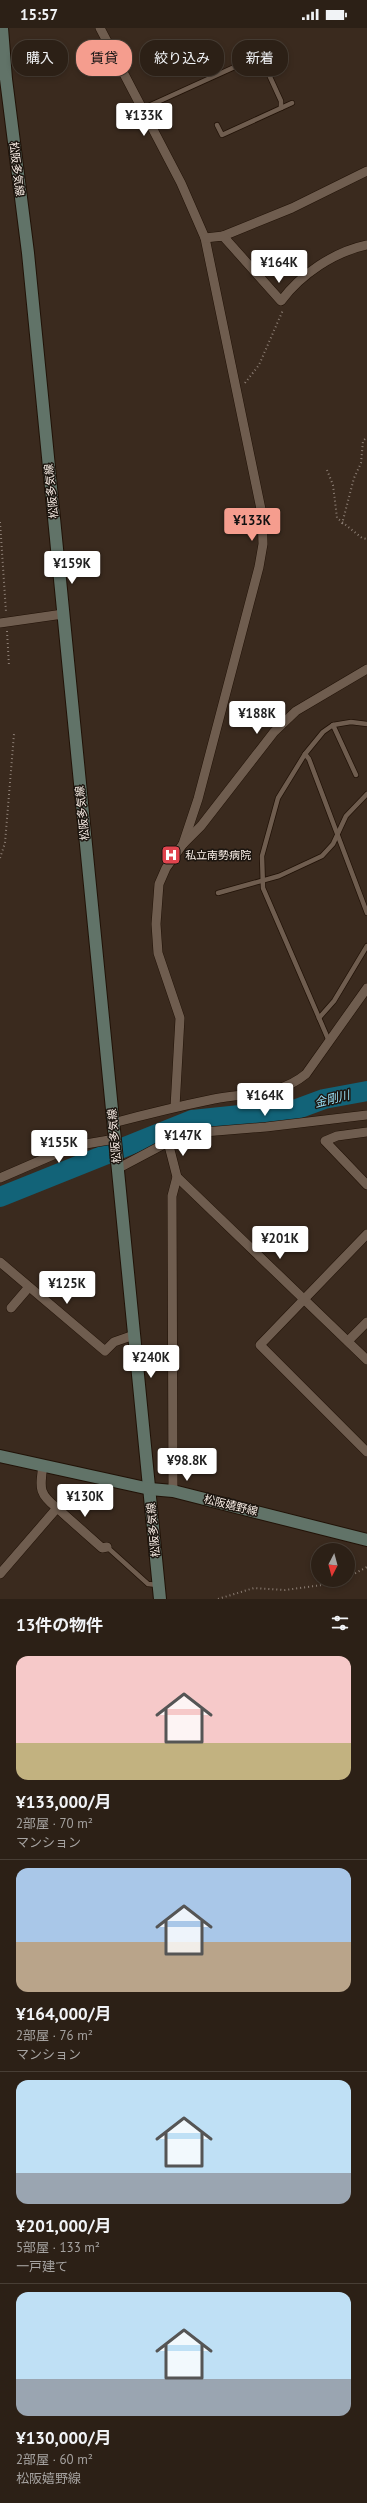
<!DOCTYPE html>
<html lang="ja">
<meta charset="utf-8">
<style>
body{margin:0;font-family:"PT Sans","Noto Sans JP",sans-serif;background:#34281f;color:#f1f3f6;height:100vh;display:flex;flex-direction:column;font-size:15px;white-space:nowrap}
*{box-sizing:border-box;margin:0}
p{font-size:13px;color:#a6a3a1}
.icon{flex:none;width:22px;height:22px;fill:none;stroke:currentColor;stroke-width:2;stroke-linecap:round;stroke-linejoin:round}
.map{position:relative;height:1571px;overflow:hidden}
.panel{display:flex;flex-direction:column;background:#2c2016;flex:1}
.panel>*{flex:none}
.guide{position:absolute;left:12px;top:12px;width:343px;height:36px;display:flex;gap:8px}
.needle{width:26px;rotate:186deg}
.controls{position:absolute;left:311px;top:1515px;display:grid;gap:8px}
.controls a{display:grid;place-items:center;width:44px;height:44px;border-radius:50%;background:#2c2016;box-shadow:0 2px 6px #0003,0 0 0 1px #483e35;font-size:20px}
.price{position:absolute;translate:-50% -34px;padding:0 9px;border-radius:4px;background:#fff;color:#222;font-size:13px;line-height:26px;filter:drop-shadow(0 1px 2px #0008)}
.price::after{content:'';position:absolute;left:50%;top:24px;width:12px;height:9px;margin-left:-6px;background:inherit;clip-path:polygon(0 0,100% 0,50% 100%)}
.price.active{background:#f59d8e;color:#111}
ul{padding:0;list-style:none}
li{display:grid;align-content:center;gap:8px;height:212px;padding:0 16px}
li+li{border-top:1px solid #483e35}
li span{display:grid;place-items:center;height:124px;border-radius:12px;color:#555}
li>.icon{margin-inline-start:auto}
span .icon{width:72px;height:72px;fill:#fffc;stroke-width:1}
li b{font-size:17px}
h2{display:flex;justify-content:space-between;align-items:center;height:48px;padding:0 16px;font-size:17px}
.pill{padding:0 14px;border-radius:16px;background:#2c2016;box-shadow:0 2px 6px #0003,0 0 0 1px #483e35;font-size:14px;line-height:36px}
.pill.active{background:#f59d8e;color:#111}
.status{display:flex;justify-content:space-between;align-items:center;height:28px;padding:0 20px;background:#2c2016;direction:ltr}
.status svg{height:11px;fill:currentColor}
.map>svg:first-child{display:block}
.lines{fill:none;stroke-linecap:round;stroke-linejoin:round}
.river{stroke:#126378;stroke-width:20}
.lane-casing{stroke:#211207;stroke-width:6}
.street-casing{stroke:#211207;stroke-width:10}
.secondary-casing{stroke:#211207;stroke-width:14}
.path{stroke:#8c7e74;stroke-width:2;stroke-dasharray:1 3;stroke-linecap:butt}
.lane{stroke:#6f5d4f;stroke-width:4.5}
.street{stroke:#6f5d4f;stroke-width:9}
.secondary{stroke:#617368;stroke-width:12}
.labels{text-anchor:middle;stroke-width:3;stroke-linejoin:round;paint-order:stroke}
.street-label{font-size:11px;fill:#fbf0e8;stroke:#1c150f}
.poi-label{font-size:11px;fill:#fbf0e8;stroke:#1c150f;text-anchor:start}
.water-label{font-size:12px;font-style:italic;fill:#98dff6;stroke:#1c150f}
</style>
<div class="status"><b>15:57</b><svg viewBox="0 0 49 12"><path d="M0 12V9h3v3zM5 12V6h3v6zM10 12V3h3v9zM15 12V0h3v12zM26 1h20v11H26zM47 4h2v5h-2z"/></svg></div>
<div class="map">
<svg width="367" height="1571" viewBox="0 0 367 1571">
<rect width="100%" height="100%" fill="#3a2a1e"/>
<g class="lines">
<path class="river" d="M0,1169l192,-77 105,-11 27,-10 43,-8"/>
<g class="lane-casing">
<g id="lane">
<path d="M260,27l21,46v7"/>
<path d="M142,81l128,-58"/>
<path d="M217,97l5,10 70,-32"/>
<path d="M333,697l23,50"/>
<path d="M305,726l4,5 58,154"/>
<path d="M218,865l61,-17 43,-20 11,-12 13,-28 21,-22"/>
<path d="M319,990l15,-17 33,-55"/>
<path d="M329,1013l-66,-153 -1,-32 16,-58 27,-44 18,-22 10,-7 18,-3 16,2"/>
<path d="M107,1519l41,37 10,1"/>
</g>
</g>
<g class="street-casing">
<g id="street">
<path d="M100,0l81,155 24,55 57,276 1,30 -4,23 -61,232 -15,45"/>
<path d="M223,208l69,-28 75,-37"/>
<path d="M205,210l18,-2 58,65c20,-27 53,-49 86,-56"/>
<path d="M0,595l63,-9"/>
<path d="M175,1079l5,-89 -22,-65 -2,-29 3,-40 7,-16 17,-24 18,-18 73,-94 22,-21 71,-42"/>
<path d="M113,1095c34,-9 67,-17 101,-24 34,-7 64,-2 92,-25l61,-86"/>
<path d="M367,1104l-30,4 -12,5 42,44"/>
<path d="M168,1114l9,35 -5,19 1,295"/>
<path d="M117,1141l51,-27 36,-10 62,-5 101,-12"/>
<path d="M177,1149l190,183"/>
<path d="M0,1150l74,-32 41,-7"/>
<path d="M367,1206l-107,111 107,107"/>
<path d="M0,1234l105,89 9,-9 20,-7"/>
<path d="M11,1280l18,-21"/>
<path d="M348,1313l19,-19"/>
<path d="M57,1480l45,40 5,-1"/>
<path d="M0,1546l57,-66c-19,-15 -17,-20 -14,-43"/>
</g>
</g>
<g class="secondary-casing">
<g id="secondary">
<path d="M2,0l4,51 22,174 132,1346"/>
<path d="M0,1428l150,33 23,2 194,49"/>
</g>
</g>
<g class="path">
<path d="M245,355l14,-18 24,-55"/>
<path d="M327,442l6,15 4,33 25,20 5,1"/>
<path d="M0,494l6,90"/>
<path d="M342,496l12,-46 7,-15 2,-22 4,-4"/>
<path d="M7,603l2,35"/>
<path d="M0,830l5,-15 9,-109"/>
<path d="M348,1549l19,-10"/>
<path d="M218,1571l36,-11 31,2 52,-7 6,-3"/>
</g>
<use href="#lane" class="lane"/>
<use href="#street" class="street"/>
<use href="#secondary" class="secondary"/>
</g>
<defs>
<g id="hospital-square" transform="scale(1)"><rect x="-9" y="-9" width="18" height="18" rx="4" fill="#e0444e" stroke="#1c150f"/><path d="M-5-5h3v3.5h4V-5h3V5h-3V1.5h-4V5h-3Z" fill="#fff"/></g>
</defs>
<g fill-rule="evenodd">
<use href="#hospital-square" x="171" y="827"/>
</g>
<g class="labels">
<g class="street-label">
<text transform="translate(17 141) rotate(83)" y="4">松阪多気線</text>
<text transform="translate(51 463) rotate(-96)" y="4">松阪多気線</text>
<text transform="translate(82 785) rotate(-96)" y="4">松阪多気線</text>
<text transform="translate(114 1108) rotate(-95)" y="4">松阪多気線</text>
<text transform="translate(231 1477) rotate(14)" y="4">松阪嬉野線</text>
<text transform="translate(153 1502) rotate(-95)" y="4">松阪多気線</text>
</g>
<g class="poi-label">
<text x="185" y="831">私立南勢病院</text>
</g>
<g class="water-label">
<text transform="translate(332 1071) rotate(-14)" y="4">金剛川</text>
</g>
</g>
</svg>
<div class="controls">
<a><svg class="needle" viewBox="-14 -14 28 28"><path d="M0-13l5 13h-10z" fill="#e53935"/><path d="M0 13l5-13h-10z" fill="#a6a3a1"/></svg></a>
</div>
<b class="price" style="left:144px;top:109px">¥133K</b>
<b class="price" style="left:279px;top:256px">¥164K</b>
<b class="price active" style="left:252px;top:514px">¥133K</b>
<b class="price" style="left:72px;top:557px">¥159K</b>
<b class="price" style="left:257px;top:707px">¥188K</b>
<b class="price" style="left:265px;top:1089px">¥164K</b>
<b class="price" style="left:183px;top:1129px">¥147K</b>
<b class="price" style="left:59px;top:1136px">¥155K</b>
<b class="price" style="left:280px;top:1232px">¥201K</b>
<b class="price" style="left:67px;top:1277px">¥125K</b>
<b class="price" style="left:151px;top:1351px">¥240K</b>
<b class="price" style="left:187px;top:1454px">¥98.8K</b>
<b class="price" style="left:85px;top:1490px">¥130K</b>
<div class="guide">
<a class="pill">購入</a>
<a class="pill active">賃貸</a>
<a class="pill">絞り込み</a>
<a class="pill">新着</a>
</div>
</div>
<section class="panel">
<h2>13件の物件<svg class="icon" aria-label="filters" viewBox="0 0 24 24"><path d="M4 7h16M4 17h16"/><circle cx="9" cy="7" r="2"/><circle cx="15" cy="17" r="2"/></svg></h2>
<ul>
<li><span style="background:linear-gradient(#f6c9c9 70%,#c2b280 0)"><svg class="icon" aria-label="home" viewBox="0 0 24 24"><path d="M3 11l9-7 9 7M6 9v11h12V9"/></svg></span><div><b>¥133,000/月</b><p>2部屋 · 70 m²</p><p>マンション</p></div></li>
<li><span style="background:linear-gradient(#a9c7e8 60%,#b9a48a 0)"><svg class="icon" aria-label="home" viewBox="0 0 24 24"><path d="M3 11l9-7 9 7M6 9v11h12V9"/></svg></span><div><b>¥164,000/月</b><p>2部屋 · 76 m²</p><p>マンション</p></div></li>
<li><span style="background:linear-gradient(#bfe0f5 75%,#9aa5b1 0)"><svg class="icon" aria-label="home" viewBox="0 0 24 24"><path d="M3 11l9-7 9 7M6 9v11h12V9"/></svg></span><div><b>¥201,000/月</b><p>5部屋 · 133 m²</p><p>一戸建て</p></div></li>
<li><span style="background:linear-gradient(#bfe0f5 70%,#9aa5b1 0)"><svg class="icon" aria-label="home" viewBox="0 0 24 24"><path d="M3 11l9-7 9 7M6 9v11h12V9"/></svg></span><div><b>¥130,000/月</b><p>2部屋 · 60 m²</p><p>松阪嬉野線</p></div></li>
</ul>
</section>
